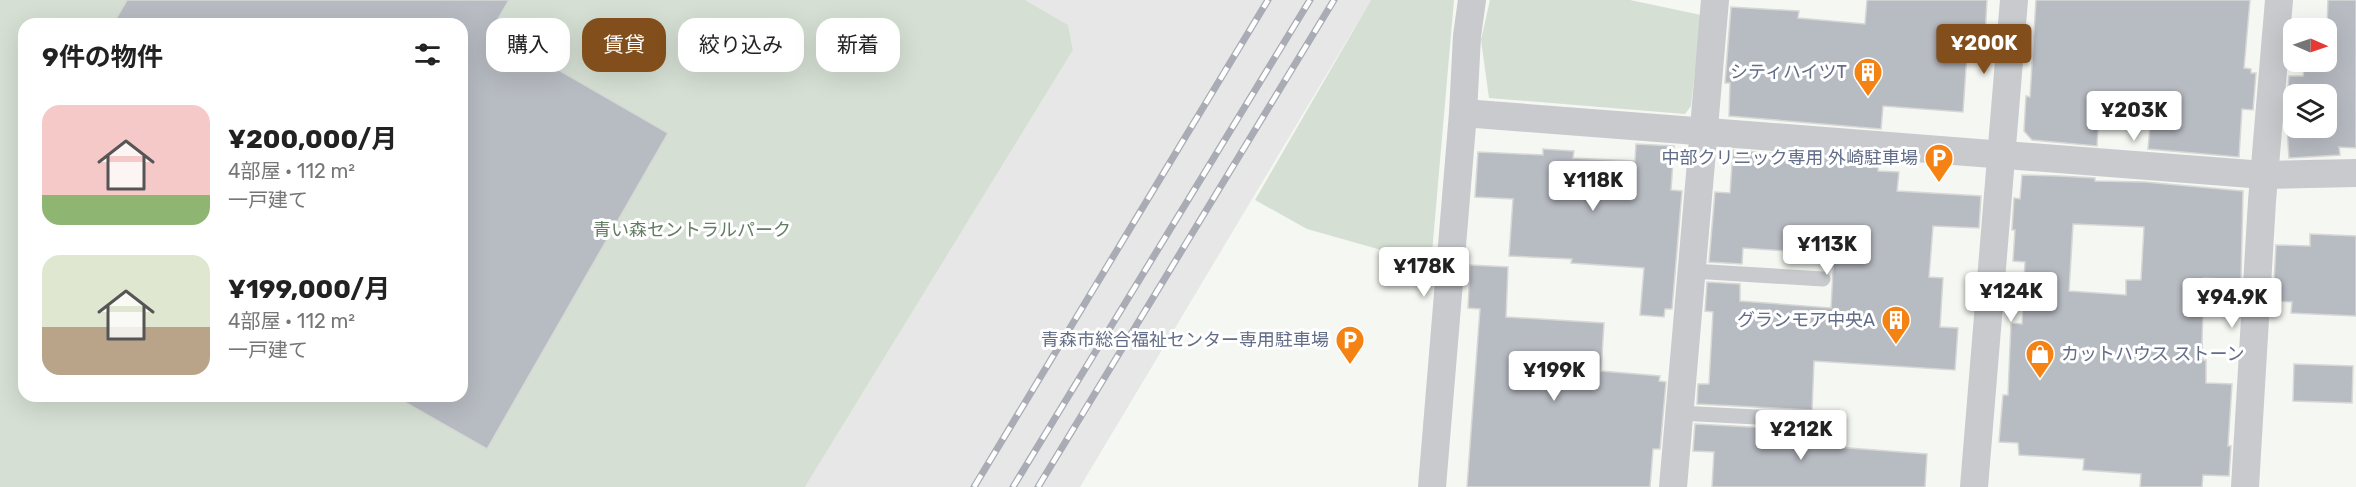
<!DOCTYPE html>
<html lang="ja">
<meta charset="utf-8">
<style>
body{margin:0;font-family:Rubik,"Noto Sans JP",sans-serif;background:#f6f6f6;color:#222;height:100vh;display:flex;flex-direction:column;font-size:22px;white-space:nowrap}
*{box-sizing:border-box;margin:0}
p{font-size:20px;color:#767676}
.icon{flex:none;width:33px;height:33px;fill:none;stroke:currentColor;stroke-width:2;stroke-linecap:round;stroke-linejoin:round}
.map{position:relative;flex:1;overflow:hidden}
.sheet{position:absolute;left:18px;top:18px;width:450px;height:384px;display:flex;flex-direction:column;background:#fff;border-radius:18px;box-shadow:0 6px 24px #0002}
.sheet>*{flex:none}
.top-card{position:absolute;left:486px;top:18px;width:570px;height:54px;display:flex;gap:12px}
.needle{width:39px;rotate:92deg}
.fabs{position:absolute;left:2283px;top:18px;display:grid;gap:12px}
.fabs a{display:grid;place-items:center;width:54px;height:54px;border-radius:12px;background:#fff;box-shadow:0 6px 24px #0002;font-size:30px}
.price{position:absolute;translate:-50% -51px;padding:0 14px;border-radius:6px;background:#fff;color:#222;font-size:20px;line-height:39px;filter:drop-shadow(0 2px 3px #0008)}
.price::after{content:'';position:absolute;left:50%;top:36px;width:18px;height:14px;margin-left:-9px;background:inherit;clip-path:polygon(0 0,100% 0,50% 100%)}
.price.on{background:#814e1c;color:#fff}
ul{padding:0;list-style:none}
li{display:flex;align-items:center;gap:18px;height:150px;padding:0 24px}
li span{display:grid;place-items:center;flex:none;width:168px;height:120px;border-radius:18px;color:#555}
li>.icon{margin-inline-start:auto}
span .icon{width:72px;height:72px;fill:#fffc;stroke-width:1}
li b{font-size:26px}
h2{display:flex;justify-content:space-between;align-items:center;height:72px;padding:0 24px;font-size:26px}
.chip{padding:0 21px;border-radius:18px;background:#fff;box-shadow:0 6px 24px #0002;font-size:21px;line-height:54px}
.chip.on{background:#814e1c;color:#fff}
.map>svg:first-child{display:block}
.built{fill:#e6e7e6}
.green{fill:#d5dfd3;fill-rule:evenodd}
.building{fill:#b7bbc2;stroke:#d7d8d5;stroke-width:1.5;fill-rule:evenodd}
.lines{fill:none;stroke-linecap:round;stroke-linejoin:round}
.service{stroke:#c8cace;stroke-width:15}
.minor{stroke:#c8cace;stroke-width:28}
.rail-casing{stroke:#a9acb4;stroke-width:7}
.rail{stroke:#fff;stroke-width:4.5;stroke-dasharray:14;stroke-linecap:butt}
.labels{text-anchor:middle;stroke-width:6;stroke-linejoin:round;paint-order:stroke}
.poi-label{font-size:18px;fill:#626d87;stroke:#fff;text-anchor:end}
.park-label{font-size:18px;fill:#627d63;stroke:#fff}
</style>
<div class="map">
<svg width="2356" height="487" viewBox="0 0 2356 487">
<rect width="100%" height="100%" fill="#f5f7f2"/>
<path class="built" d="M1025,0h346l-291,487h-275l268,-437 -5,-25z"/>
<g class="green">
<path d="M0,0h1025l43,25 5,25 -268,437h-805zM24,24h438v372h-438z"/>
<path d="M1371,0h83l-23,264 -124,-35 -52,-29z"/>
<path d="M1490,0h140l71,15 -10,91 -6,8 -196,-16 -8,-58z"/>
</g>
<g class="building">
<path d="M127,0h382l-18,31 177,102 -181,316 -93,-53h68v-372h-349z"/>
<path d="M1867,0h120l-3,54 -17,-1 -4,59 -80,-6 -2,23 -152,-13 1,-33h-5l6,-76 68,4 -1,7 67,6z"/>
<path d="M2036,0h214l-6,68 7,1v4h5l-3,37 -11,-1 -3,48 -91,-8 4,-48 -52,-5 -3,50 -65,-6 -8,-9 2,-35 4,1z"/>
<path d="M2328,0h28v148l-17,-1 1,8 -51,3 -3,-45 3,-37h14l1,-7 3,1 1,-8h18v-34h-17v-1h18zM2294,94h32v34h-32z"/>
<path d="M1636,144l38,2 -3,44 11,1 -10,118h-7l-1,8 -24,-2 4,-47 -73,-5 1,-4 -63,-3 4,-57 -38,-2 3,-45 65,3v-6l31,2 -1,7 62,3z"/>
<path d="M1733,150l146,12 -1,9 21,1 -2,19 84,5 -2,32 -46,-2 -4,51 14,1 -3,49 18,1 -3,42 -141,-9 -2,49 -115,-6 1,-20h11l4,-72 -8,-1 2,-29 33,2v17l91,7 3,-54 -91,-6 -1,16 -33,-2 6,-70 15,1z"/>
<path d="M2022,175l37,1 36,2v3l50,1 98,9 -2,89 -37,-2 -2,63 1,19h3v23l26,1 -4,62h3l-2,30 -26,-1 -1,12h-62l1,-13 -58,-4 1,-11 -65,-4 -1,-12 -19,-1 4,-47h5l3,-72 11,1 3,-62 -12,-1 2,-31h-3l2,-32 6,1zM2073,224l71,3 -3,53h-15v15l-57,-4z"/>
<path d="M2310,234l46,2v80l-65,-3 1,-11 -19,-1 3,-56 34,1z"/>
<path d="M1470,265l38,2 -2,50 98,6 -3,48 59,5 -1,5 7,1 -6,67h-7l-3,38h-183l13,-178 -12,-1z"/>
<path d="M2294,364l59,2 -1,37 -59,-2z"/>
<path d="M1695,424l115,6v15l117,9 -2,33h-213l2,-35 -21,-1z"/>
</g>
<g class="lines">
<g class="service">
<path d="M1692,271l131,8"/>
<path d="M1679,413l133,7"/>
</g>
<g class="minor">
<path d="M1463,113l801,62 92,-2"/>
<path d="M1432,487l31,-374 4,-77 5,-36"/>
<path d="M1673,487l42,-487"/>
<path d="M1974,487l40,-487"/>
<path d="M2245,487l17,-286 17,-201"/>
</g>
<g class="rail-casing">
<g id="rail">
<path d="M974,487l294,-487"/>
<path d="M1013,487l297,-487"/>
<path d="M1038,487l296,-487"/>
</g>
</g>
<use href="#rail" class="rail"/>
</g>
<defs>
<g id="building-pin" transform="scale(1.5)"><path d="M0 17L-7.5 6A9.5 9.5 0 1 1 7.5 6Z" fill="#f58314" stroke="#fff"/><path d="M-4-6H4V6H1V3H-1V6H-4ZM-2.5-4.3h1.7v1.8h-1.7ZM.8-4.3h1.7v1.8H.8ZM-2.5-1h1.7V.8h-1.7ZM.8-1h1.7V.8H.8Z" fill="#fff"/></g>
<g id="parking-pin" transform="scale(1.5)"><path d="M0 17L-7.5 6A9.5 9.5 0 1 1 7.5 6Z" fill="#f58314" stroke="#fff"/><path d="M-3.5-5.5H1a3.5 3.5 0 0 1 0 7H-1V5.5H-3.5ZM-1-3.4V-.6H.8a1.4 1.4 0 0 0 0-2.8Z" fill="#fff"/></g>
<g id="shop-pin" transform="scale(1.5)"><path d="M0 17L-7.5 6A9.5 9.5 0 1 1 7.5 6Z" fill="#f58314" stroke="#fff"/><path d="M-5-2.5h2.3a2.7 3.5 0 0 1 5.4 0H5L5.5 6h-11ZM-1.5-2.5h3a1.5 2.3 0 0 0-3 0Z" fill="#fff"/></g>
</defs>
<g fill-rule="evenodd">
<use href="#building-pin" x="1868" y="72"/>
<use href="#parking-pin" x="1939" y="158"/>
<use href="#building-pin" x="1896" y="320"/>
<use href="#parking-pin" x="1350" y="340"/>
<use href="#shop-pin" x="2040" y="354"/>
</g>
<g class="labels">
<g class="poi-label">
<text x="1847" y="78">シティハイツT</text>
<text x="1918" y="164">中部クリニック専用 外崎駐車場</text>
<text x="1875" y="326">グランモア中央A</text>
<text x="1329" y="346">青森市総合福祉センター専用駐車場</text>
<text x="2061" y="360" text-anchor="start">カットハウス ストーン</text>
</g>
<g class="park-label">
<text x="692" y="236">青い森セントラルパーク</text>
</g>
</g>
</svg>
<div class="fabs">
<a><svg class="needle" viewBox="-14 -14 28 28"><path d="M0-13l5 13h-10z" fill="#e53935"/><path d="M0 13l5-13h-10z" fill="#767676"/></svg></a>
<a><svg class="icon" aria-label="layers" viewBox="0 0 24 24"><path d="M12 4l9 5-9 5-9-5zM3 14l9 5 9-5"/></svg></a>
</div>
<b class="price on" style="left:1984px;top:75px">¥200K</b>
<b class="price" style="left:2134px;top:142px">¥203K</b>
<b class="price" style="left:1593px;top:212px">¥118K</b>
<b class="price" style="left:1827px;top:276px">¥113K</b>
<b class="price" style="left:1424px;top:298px">¥178K</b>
<b class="price" style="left:2011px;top:323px">¥124K</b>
<b class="price" style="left:2232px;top:329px">¥94.9K</b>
<b class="price" style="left:1554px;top:402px">¥199K</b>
<b class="price" style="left:1801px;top:461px">¥212K</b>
<div class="top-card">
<a class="chip">購入</a>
<a class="chip on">賃貸</a>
<a class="chip">絞り込み</a>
<a class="chip">新着</a>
</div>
<section class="sheet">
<h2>9件の物件<svg class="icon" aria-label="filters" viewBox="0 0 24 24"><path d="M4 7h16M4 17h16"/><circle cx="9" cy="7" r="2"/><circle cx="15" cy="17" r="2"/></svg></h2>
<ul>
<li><span style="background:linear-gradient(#f6c9c9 75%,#8fb573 0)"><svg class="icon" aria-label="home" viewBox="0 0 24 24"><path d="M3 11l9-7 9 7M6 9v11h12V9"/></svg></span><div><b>¥200,000/月</b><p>4部屋 · 112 m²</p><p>一戸建て</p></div></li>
<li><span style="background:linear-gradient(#dfe7d0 60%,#b9a48a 0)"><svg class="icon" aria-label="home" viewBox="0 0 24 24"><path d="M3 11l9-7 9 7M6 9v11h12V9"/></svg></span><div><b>¥199,000/月</b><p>4部屋 · 112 m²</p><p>一戸建て</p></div></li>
</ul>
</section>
</div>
